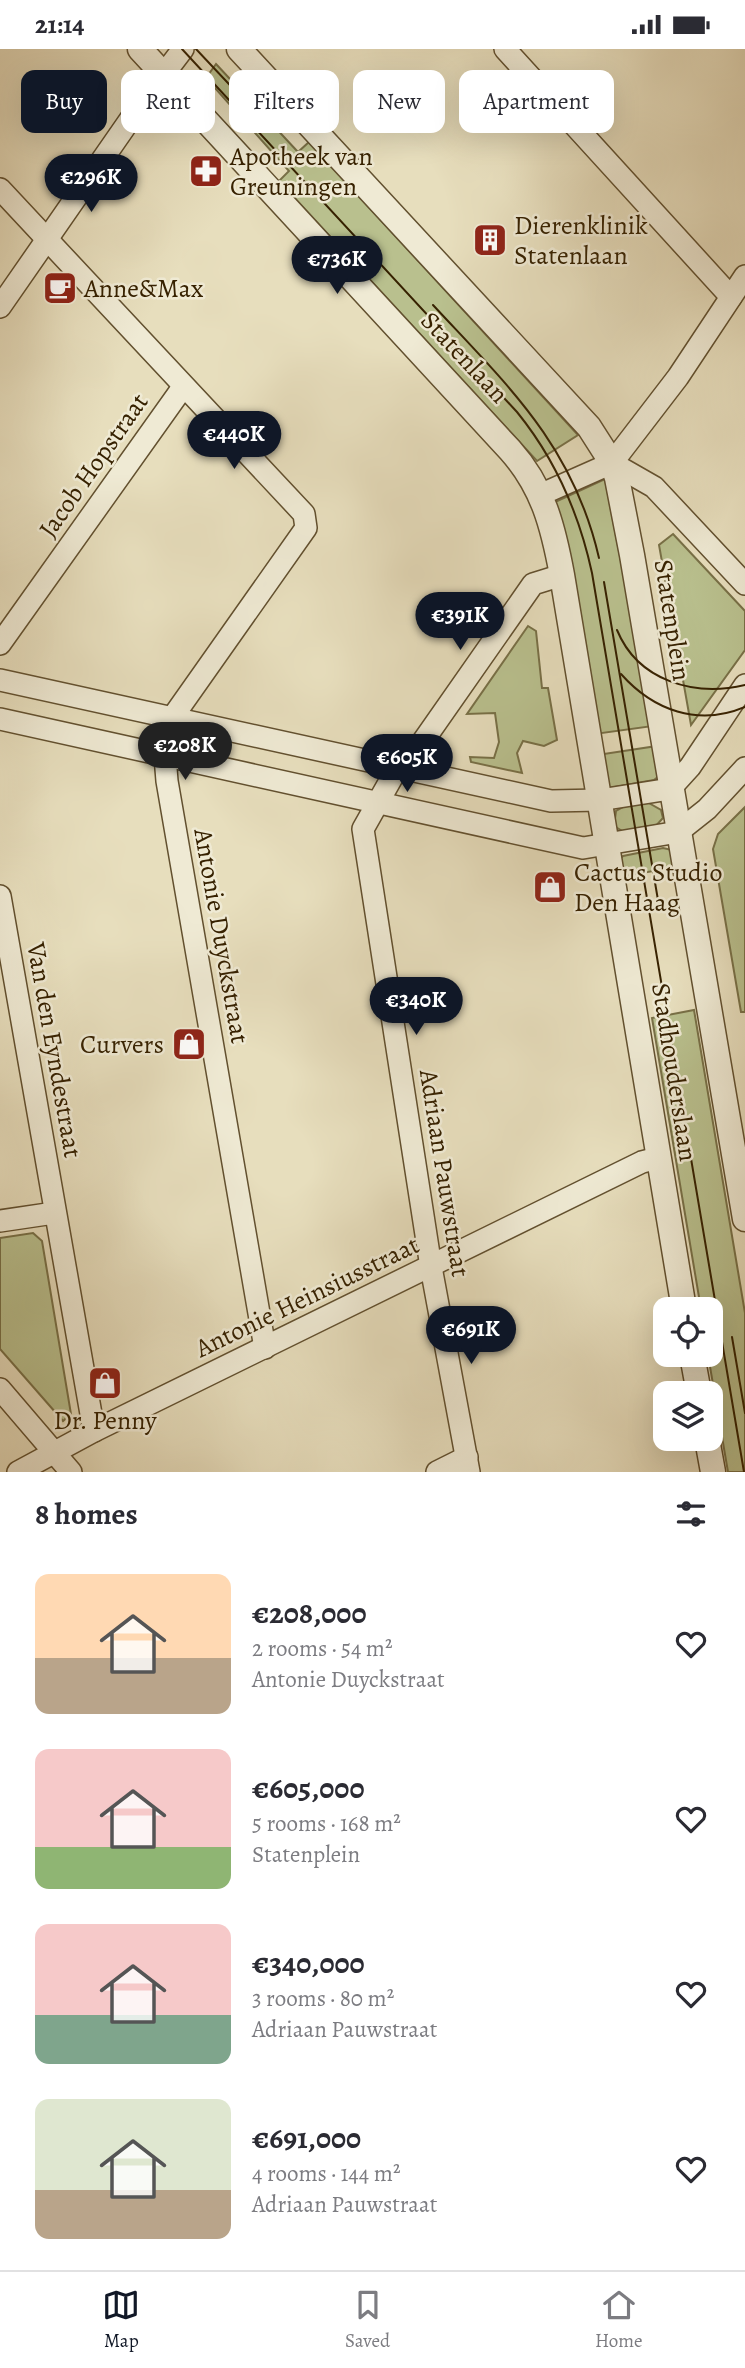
<!DOCTYPE html>
<meta charset="utf-8">
<style>
body{margin:0;font-family:Alegreya,serif;background:#f7f7f7;color:#2b2b33;height:100vh;display:flex;flex-direction:column;font-size:26px;white-space:nowrap}
*{box-sizing:border-box;margin:0}
p{font-size:23px;color:#7c7c81}
.icon{flex:none;width:38px;height:38px;fill:none;stroke:currentColor;stroke-width:2;stroke-linecap:round;stroke-linejoin:round}
.map{position:relative;height:1423px;overflow:hidden}
.sheet{display:flex;flex-direction:column;background:#fff;flex:1}
.sheet>*{flex:none}
.banner{position:absolute;left:21px;top:21px;width:704px;height:63px;display:flex;gap:14px}
.fabs{position:absolute;left:653px;top:1248px;display:grid;gap:14px}
.fabs a{display:grid;place-items:center;width:70px;height:70px;border-radius:14px;background:#fff;box-shadow:0 7px 28px #0002;font-size:35px}
.price{position:absolute;translate:-50% -60px;padding:0 16px;border-radius:24px;background:#111827;color:#fff;font-size:23px;line-height:46px;filter:drop-shadow(0 2px 4px #0008)}
.price::after{content:'';position:absolute;left:50%;top:42px;width:21px;height:16px;margin-left:-10px;background:inherit;clip-path:polygon(0 0,100% 0,50% 100%)}
.price.current{background:#222;color:#fff}
ul{padding:0;list-style:none}
li{display:flex;align-items:center;gap:21px;height:175px;padding:0 35px}
li span{display:grid;place-items:center;flex:none;width:196px;height:140px;border-radius:14px;color:#555}
li>.icon{margin-inline-start:auto}
span .icon{width:84px;height:84px;fill:#fffc;stroke-width:1}
li b{font-size:30px}
h2{display:flex;justify-content:space-between;align-items:center;height:84px;padding:0 35px;font-size:30px}
.chip{padding:0 24px;border-radius:14px;background:#fff;box-shadow:0 7px 28px #0002;font-size:24px;line-height:63px}
.chip.current{background:#111827;color:#fff}
.status{display:flex;justify-content:space-between;align-items:center;height:49px;padding:0 35px;background:#fff;direction:ltr}
.status svg{height:19px;fill:currentColor}
.dock{display:flex;justify-content:space-around;align-items:center;height:98px;border-top:2px solid #e1e1e2;background:#fff;font-size:19px;color:#7c7c81}
.dock a{display:grid;justify-items:center;gap:4px}
.dock .current{color:#111827}
.map>svg:first-child{display:block}
.green{fill:#b9c08e;stroke:#787047;stroke-width:2}
.lines{fill:none;stroke-linecap:round;stroke-linejoin:round}
.minor-casing{stroke:#62502f;stroke-width:24}
.tertiary-casing{stroke:#62502f;stroke-width:27}
.minor{stroke:#efead4;stroke-width:21}
.tertiary{stroke:#efead4;stroke-width:24}
.tram{stroke:#362100;stroke-width:2}
.labels{text-anchor:middle;stroke-width:5;stroke-linejoin:round;paint-order:stroke}
.poi-label{font-size:26px;fill:#362100;stroke:#efead4;text-anchor:start}
.street-label{font-size:26px;fill:#362100;stroke:#efead4}
</style>
<div class="status"><b>21:14</b><svg viewBox="0 0 49 12"><path d="M0 12V9h3v3zM5 12V6h3v6zM10 12V3h3v9zM15 12V0h3v12zM26 1h20v11H26zM47 4h2v5h-2z"/></svg></div>
<div class="map">
<svg width="745" height="1423" viewBox="0 0 745 1423">
<rect width="100%" height="100%" fill="#e7debd"/>
<filter id="stains"><feTurbulence type="fractalNoise" baseFrequency=".00286" numOctaves="4"/><feColorMatrix values="0 0 0 0 .2 0 0 0 0 .09 0 0 0 0 .02 0 0 0 .5 -.17"/></filter>
<radialGradient id="worn" r=".72"><stop offset=".6" stop-color="#630" stop-opacity="0"/><stop offset="1" stop-color="#630" stop-opacity=".3"/></radialGradient>
<g class="green">
<path d="M216,15l82,88 11,-10 269,293 -41,26 -258,-280 10,-10 -83,-93z"/>
<path d="M605,430l48,247 -58,8 -40,-232z"/>
<path d="M673,485l72,77v39l-54,75 -32,-180z"/>
<path d="M528,577l8,5 6,57h6l9,52 -13,6 -21,-5 -6,12 5,20 -51,-11 -1,-5 24,1 5,-16 -4,-29 -28,1z"/>
<path d="M657,697l2,30 -5,4 -45,8 -12,-33z"/>
<path d="M647,753l14,8 2,8 -9,10 -30,4 -10,-6 2,-15 9,-5z"/>
<path d="M745,758v205h-4l-28,-163 5,-15z"/>
<path d="M663,799l9,2 5,17 -59,10 1,-17 4,-4z"/>
<path d="M694,961l51,303v159h-17l-20,-117 2,-46h-9l-49,-291z"/>
<path d="M33,1184l9,8 29,173 -8,7 -63,-72v-111z"/>
</g>
<g class="lines">
<g class="minor-casing">
<g id="minor">
<path d="M505,0l226,248"/>
<path d="M0,140l304,325 2,14 -134,190 -7,38 2,25 98,567"/>
<path d="M0,258l136,-196 47,-62"/>
<path d="M612,414l66,-86 67,-101"/>
<path d="M612,414l42,24 91,97"/>
<path d="M542,445l70,-31"/>
<path d="M0,595l183,-257"/>
<path d="M0,631l551,121 49,-1 70,-11 20,-22 55,-82"/>
<path d="M0,670l583,129 95,-16 29,-23 38,-41"/>
<path d="M0,847l94,535"/>
<path d="M0,1172l54,-8"/>
<path d="M0,1340l71,83"/>
<path d="M18,1423l76,-41 548,-269 16,-4"/>
<path d="M437,1423l30,-15"/>
<path d="M469,1423l-38,-205 -68,-438 36,-64 13,-8 121,-173 29,-9"/>
</g>
</g>
<g class="tertiary-casing">
<g id="tertiary">
<path d="M140,0l370,401c33,37 43,76 52,125l122,734"/>
<path d="M239,0l350,378 23,36 5,15 15,77 113,664"/>
<path d="M692,1306l7,38"/>
<path d="M707,1390l6,33"/>
</g>
</g>
<use href="#minor" class="minor"/>
<use href="#tertiary" class="tertiary"/>
<g class="tram">
<path d="M182,0l335,363c39,48 62,101 75,161l152,899"/>
<path d="M196,0l47,50"/>
<path d="M433,256c75,81 140,140 166,253"/>
<path d="M604,533l55,324"/>
<path d="M617,581c21,51 77,67 128,55"/>
<path d="M621,625c32,36 77,53 124,33"/>
<path d="M732,1288l13,76"/>
</g>
</g>
<defs>
<g id="pharmacy-square" transform="scale(1.75)"><rect x="-9" y="-9" width="18" height="18" rx="4" fill="#8f2418" stroke="#efead4"/><path d="M-2-6h4v4h4v4h-4v4h-4v-4h-4v-4h4Z" fill="#fff"/></g>
<g id="building-square" transform="scale(1.75)"><rect x="-9" y="-9" width="18" height="18" rx="4" fill="#8f2418" stroke="#efead4"/><path d="M-4-6H4V6H1V3H-1V6H-4ZM-2.5-4.3h1.7v1.8h-1.7ZM.8-4.3h1.7v1.8H.8ZM-2.5-1h1.7V.8h-1.7ZM.8-1h1.7V.8H.8Z" fill="#fff"/></g>
<g id="cafe-square" transform="scale(1.75)"><rect x="-9" y="-9" width="18" height="18" rx="4" fill="#8f2418" stroke="#efead4"/><path d="M-5.5-4.5H6V0H3Q3 3.5 0 3.5H-2.5Q-5.5 3.5-5.5 0ZM3-3.2v2h1.7v-2ZM-6 4.5H4V6H-6Z" fill="#fff"/></g>
<g id="shop-square" transform="scale(1.75)"><rect x="-9" y="-9" width="18" height="18" rx="4" fill="#8f2418" stroke="#efead4"/><path d="M-5-2.5h2.3a2.7 3.5 0 0 1 5.4 0H5L5.5 6h-11ZM-1.5-2.5h3a1.5 2.3 0 0 0-3 0Z" fill="#fff"/></g>
</defs>
<g fill-rule="evenodd">
<use href="#pharmacy-square" x="206" y="122"/>
<use href="#building-square" x="490" y="191"/>
<use href="#cafe-square" x="60" y="239"/>
<use href="#shop-square" x="550" y="838"/>
<use href="#shop-square" x="189" y="995"/>
<use href="#shop-square" x="105" y="1334"/>
</g>
<g class="labels">
<g class="poi-label">
<text x="230" y="116">Apotheek van<tspan x="230" dy="30">Greuningen</tspan></text>
<text x="514" y="185">Dierenklinik<tspan x="514" dy="30">Statenlaan</tspan></text>
<text x="84" y="248">Anne&amp;Max</text>
<text x="574" y="832">Cactus Studio<tspan x="574" dy="30">Den Haag</tspan></text>
<text x="164" y="1004" text-anchor="end">Curvers</text>
<text x="105" y="1380" text-anchor="middle">Dr. Penny</text>
</g>
<g class="street-label">
<text transform="translate(465 308) rotate(47)" y="9">Statenlaan</text>
<text transform="translate(93 416) rotate(-55)" y="9">Jacob Hopstraat</text>
<text transform="translate(673 571) rotate(81)" y="9">Statenplein</text>
<text transform="translate(222 887) rotate(80)" y="9">Antonie Duyckstraat</text>
<text transform="translate(55 1001) rotate(80)" y="9">Van den Eyndestraat</text>
<text transform="translate(675 1023) rotate(81)" y="9">Stadhouderslaan</text>
<text transform="translate(445 1124) rotate(81)" y="9">Adriaan Pauwstraat</text>
<text transform="translate(307 1247) rotate(-26)" y="9">Antonie Heinsiusstraat</text>
</g>
</g>
<rect width="100%" height="100%" filter="url(#stains)"/>
<rect width="100%" height="100%" fill="url(#worn)"/>
</svg>
<div class="fabs">
<a><svg class="icon" aria-label="locate" viewBox="0 0 24 24"><circle cx="12" cy="12" r="6"/><path d="M12 2v4M12 18v4M2 12h4M18 12h4"/></svg></a>
<a><svg class="icon" aria-label="layers" viewBox="0 0 24 24"><path d="M12 4l9 5-9 5-9-5zM3 14l9 5 9-5"/></svg></a>
</div>
<b class="price" style="left:91px;top:165px">€296K</b>
<b class="price" style="left:337px;top:247px">€736K</b>
<b class="price" style="left:234px;top:422px">€440K</b>
<b class="price" style="left:460px;top:603px">€391K</b>
<b class="price current" style="left:185px;top:733px">€208K</b>
<b class="price" style="left:407px;top:745px">€605K</b>
<b class="price" style="left:416px;top:988px">€340K</b>
<b class="price" style="left:471px;top:1317px">€691K</b>
<div class="banner">
<a class="chip current">Buy</a>
<a class="chip">Rent</a>
<a class="chip">Filters</a>
<a class="chip">New</a>
<a class="chip">Apartment</a>
</div>
</div>
<section class="sheet">
<h2>8 homes<svg class="icon" aria-label="filters" viewBox="0 0 24 24"><path d="M4 7h16M4 17h16"/><circle cx="9" cy="7" r="2"/><circle cx="15" cy="17" r="2"/></svg></h2>
<ul>
<li><span style="background:linear-gradient(#ffd9b3 60%,#b9a48a 0)"><svg class="icon" aria-label="home" viewBox="0 0 24 24"><path d="M3 11l9-7 9 7M6 9v11h12V9"/></svg></span><div><b>€208,000</b><p>2 rooms · 54 m²</p><p>Antonie Duyckstraat</p></div><svg class="icon" aria-label="heart" viewBox="0 0 24 24"><path d="M12 20l-8-8c-3-5 5-10 8-4 3-6 11-1 8 4z"/></svg></li>
<li><span style="background:linear-gradient(#f6c9c9 70%,#8fb573 0)"><svg class="icon" aria-label="home" viewBox="0 0 24 24"><path d="M3 11l9-7 9 7M6 9v11h12V9"/></svg></span><div><b>€605,000</b><p>5 rooms · 168 m²</p><p>Statenplein</p></div><svg class="icon" aria-label="heart" viewBox="0 0 24 24"><path d="M12 20l-8-8c-3-5 5-10 8-4 3-6 11-1 8 4z"/></svg></li>
<li><span style="background:linear-gradient(#f6c9c9 65%,#7fa58c 0)"><svg class="icon" aria-label="home" viewBox="0 0 24 24"><path d="M3 11l9-7 9 7M6 9v11h12V9"/></svg></span><div><b>€340,000</b><p>3 rooms · 80 m²</p><p>Adriaan Pauwstraat</p></div><svg class="icon" aria-label="heart" viewBox="0 0 24 24"><path d="M12 20l-8-8c-3-5 5-10 8-4 3-6 11-1 8 4z"/></svg></li>
<li><span style="background:linear-gradient(#dfe7d0 65%,#b9a48a 0)"><svg class="icon" aria-label="home" viewBox="0 0 24 24"><path d="M3 11l9-7 9 7M6 9v11h12V9"/></svg></span><div><b>€691,000</b><p>4 rooms · 144 m²</p><p>Adriaan Pauwstraat</p></div><svg class="icon" aria-label="heart" viewBox="0 0 24 24"><path d="M12 20l-8-8c-3-5 5-10 8-4 3-6 11-1 8 4z"/></svg></li>
</ul>
</section>
<nav class="dock">
<a class="current"><svg class="icon" aria-label="map" viewBox="0 0 24 24"><path d="M3 6l6-2 6 2 6-2v14l-6 2-6-2-6 2zM9 4v14M15 6v14"/></svg>Map</a>
<a><svg class="icon" aria-label="saved" viewBox="0 0 24 24"><path d="M7 4h10v16l-5-4-5 4z"/></svg>Saved</a>
<a><svg class="icon" aria-label="home" viewBox="0 0 24 24"><path d="M3 11l9-7 9 7M6 9v11h12V9"/></svg>Home</a>
</nav>
